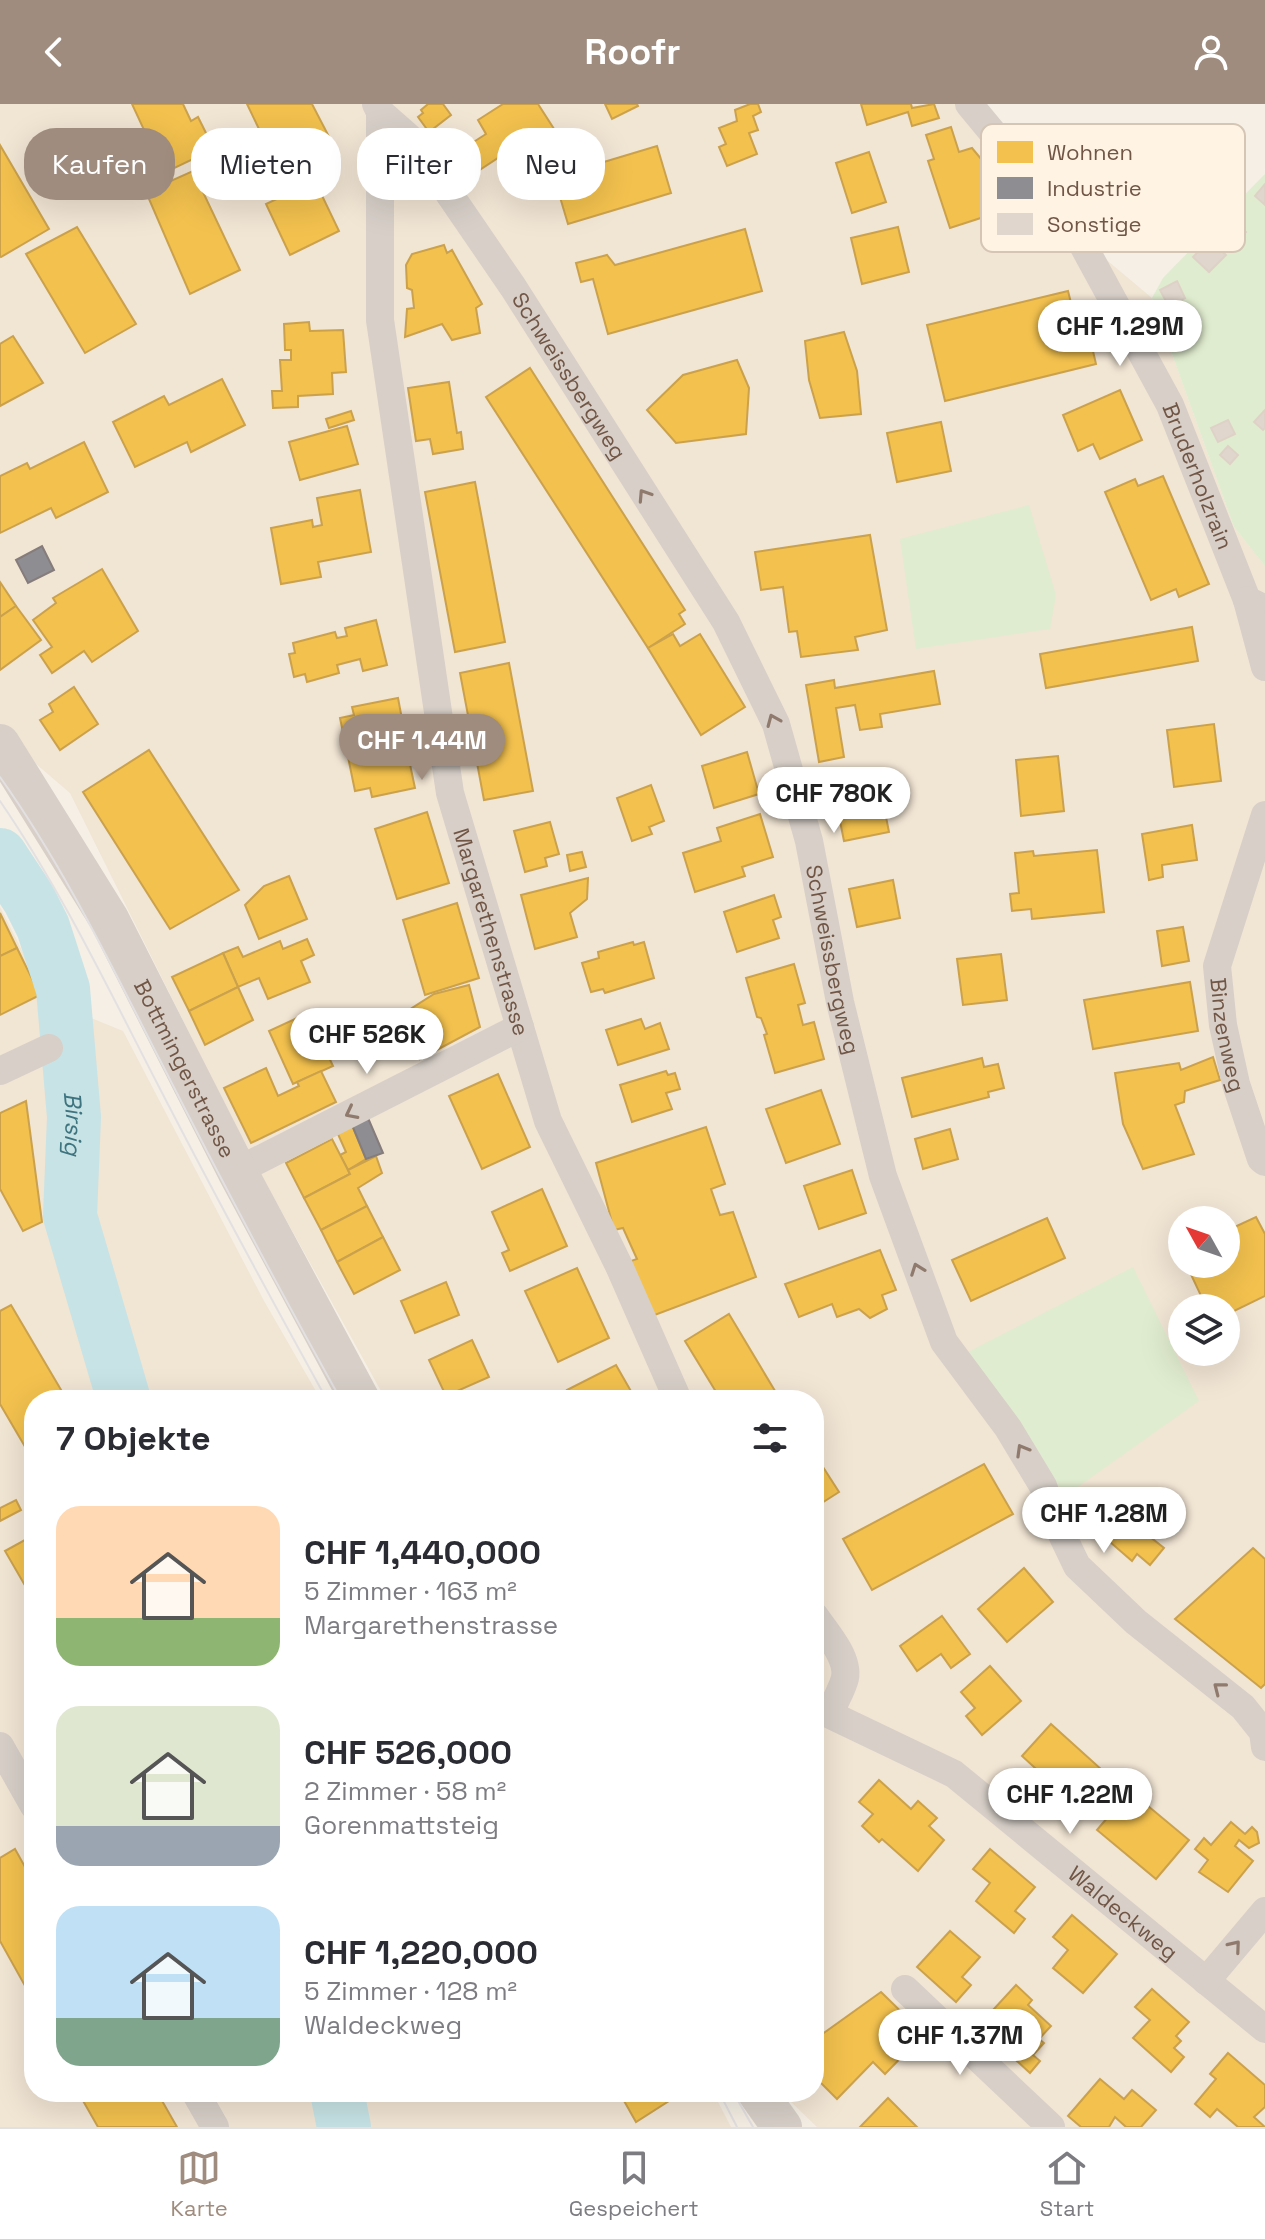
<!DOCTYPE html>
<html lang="de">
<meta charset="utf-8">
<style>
body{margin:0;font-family:"Space Grotesk",sans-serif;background:#f2f2f3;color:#2b2b33;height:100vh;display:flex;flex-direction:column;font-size:30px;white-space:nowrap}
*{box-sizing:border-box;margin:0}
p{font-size:26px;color:#7c7c81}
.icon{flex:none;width:44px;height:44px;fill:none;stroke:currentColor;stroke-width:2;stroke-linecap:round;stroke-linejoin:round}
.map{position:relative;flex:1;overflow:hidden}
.side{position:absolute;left:24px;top:1286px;width:800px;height:712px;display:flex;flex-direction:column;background:#fff;border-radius:32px;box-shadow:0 8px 32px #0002}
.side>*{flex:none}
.guide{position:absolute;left:24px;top:24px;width:800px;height:72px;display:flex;gap:16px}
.needle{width:52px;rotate:310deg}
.tools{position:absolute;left:1168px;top:1102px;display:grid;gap:16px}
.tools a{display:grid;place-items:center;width:72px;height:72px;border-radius:50%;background:#fff;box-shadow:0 8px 32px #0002;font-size:40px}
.price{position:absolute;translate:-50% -68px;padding:0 18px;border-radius:28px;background:#fff;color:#222;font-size:26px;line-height:52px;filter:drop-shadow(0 2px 4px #0008)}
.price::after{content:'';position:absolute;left:50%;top:48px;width:24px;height:18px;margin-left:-12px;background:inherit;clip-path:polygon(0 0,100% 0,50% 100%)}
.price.active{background:#9f8c7e;color:#fff}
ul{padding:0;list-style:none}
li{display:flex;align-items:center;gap:24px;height:200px;padding:0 32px}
li span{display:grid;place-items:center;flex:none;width:224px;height:160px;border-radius:24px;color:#555}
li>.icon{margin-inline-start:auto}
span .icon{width:96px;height:96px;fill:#fffc;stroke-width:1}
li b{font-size:34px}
h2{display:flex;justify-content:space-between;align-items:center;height:96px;padding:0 32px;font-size:34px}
.pill{padding:0 28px;border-radius:32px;background:#fff;box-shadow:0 8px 32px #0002;font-size:28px;line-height:72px}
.pill.active{background:#9f8c7e;color:#fff}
header{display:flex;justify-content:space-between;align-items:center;height:104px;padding:0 32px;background:#9f8c7e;color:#fff;font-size:36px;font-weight:600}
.tab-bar{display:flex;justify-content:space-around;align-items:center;height:112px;border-top:2px solid #e1e1e2;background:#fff;font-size:22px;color:#7c7c81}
.tab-bar a{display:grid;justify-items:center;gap:4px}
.tab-bar .active{color:#9f8c7e}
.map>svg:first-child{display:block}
.residential{fill:#f1e5d4;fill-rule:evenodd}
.green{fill:#e0eccf}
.homes{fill:#f2c14e;stroke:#cba14c;stroke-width:2}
.industry{fill:#8d8d92;stroke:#857c7b;stroke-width:2}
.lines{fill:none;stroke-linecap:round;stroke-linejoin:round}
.river{stroke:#c7e3e5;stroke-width:54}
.building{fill:#e1d6cd;stroke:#ded2c7;stroke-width:2}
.minor{stroke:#d7cfc8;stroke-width:28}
.secondary{stroke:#d7cfc8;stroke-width:40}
.tram{stroke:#e3e0e2;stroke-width:2}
.oneway{stroke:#907a6d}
.labels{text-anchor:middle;stroke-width:8;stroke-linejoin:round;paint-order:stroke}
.street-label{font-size:22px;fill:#715646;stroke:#fff4e4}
.water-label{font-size:24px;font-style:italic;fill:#3e747f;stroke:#fff4e4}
.key{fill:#fff4e4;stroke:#d4c5b5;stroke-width:2}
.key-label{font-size:22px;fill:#715646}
</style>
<header><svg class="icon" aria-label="back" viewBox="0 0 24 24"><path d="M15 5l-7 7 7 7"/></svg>Roofr<svg class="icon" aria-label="person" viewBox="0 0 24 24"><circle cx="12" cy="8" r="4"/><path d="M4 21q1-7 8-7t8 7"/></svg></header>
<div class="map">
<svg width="1265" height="2023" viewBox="0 0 1265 2023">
<rect width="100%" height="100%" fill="#f5efe5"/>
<g class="residential">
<path d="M0,0h969l109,132 74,62 82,229 31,39v1561h-448l-28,-27 -5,-8h30v-692h-428l-139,-251 -177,-356 -70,-60zM1182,1116h44v44h-44zM1182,1204h44v44h-44z"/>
<path d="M0,803l47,93 76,31 141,270 57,99h-287v692h679l18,35h-731z"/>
</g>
<g class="green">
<path d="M1265,70v392l-31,-39 -82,-229 11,-20z"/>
<path d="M1029,401l27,90 -6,34 -134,20 -16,-110z"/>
<path d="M1133,1163l66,134 -134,95 -97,-144z"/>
</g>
<g class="homes">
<path d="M132,0h51l8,17 7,-4 16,32 -50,24z"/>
<path d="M247,0h65l27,52 -55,25z"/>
<path d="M428,0h15l8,11 -22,17 -11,-15 5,-4 -2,-3z"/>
<path d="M503,0h35l18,28 -50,33 -5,-9 -26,17 -14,-23 25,-16 -8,-14z"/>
<path d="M605,0h32l1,2 -26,13z"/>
<path d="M750,0h8l3,8 -8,4 5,14 -9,3 8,21 -30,12 -8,-19 7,-3 -7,-16 18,-7 -2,-11z"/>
<path d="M861,0h50l1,4 22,-4 5,14 -27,8 -4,-14 -41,13z"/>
<path d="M951,23l8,25 13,-4 48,58 -24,20 -9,-10 -37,12 -22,-67 6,-2 -8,-24z"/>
<path d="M0,41l49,84 -48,28 -1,-1z"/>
<path d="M657,42l14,47 -103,31 -14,-47z"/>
<path d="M869,48l17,50 -34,11 -16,-50z"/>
<path d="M193,67l47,99 -50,24 -44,-102z"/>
<path d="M315,77l24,50 -49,24 -24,-51z"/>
<path d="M77,123l59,97 -51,29 -59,-99z"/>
<path d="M898,123l11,45 -47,12 -11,-46z"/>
<path d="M745,125l17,62 -154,43 -15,-55 -12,3 -5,-19 31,-8 8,10z"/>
<path d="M444,141l3,8 5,-3 30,54 -6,4 4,25 -28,7 -10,-16 -37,13 2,-28 7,-1 -2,-18 -5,-2 -1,-23 6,-11z"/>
<path d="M1068,187l4,16 10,-3 14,60 -151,37 -18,-76z"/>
<path d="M309,218l1,9 33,-1 3,42 -14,1 1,21 -35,2v11l-25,1 -1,-17h10l-2,-31h11v-10h-6l-1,-26z"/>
<path d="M844,228l13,39 4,43 -41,4 -11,-38 -4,-39z"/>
<path d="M13,232l30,47 -43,23v-62z"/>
<path d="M737,256l12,28 -3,46 -70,9 -29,-33 36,-35z"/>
<path d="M530,264l155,242 -6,4 6,10 -37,24 -162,-251z"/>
<path d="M222,275l23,46 -54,27 -4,-10 -52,25 -22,-45 51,-26 5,9z"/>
<path d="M449,278l8,51 4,-1 2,17 -30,5 -3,-15 -14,2 -8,-53z"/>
<path d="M1120,286l22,50 -42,19 -7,-15 -15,7 -15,-36z"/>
<path d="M351,307l3,9 -25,8 -3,-9z"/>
<path d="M941,318l10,49 -54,11 -10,-49z"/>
<path d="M347,322l11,38 -58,16 -11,-38z"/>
<path d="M84,338l24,50 -52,26 -5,-10 -51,25v-57l27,-13 3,6z"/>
<path d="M1163,372l46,108 -30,13 -3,-8 -25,11 -46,-108 30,-13 3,7z"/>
<path d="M475,378l30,160 -50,10 -30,-160z"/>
<path d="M360,386l11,62 -53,10 3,15 -40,7 -10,-56 41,-8 1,7 9,-2 -5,-27z"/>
<path d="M870,431l17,95 -32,7 3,13 -57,7 -4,-26 -8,1 -6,-45 -22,3 -6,-38z"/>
<path d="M102,465l36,62 -46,31 -8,-11 -32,22 -12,-18 12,-8 -19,-27 23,-17 -3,-5z"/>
<path d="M0,478l16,24 -16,11z"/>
<path d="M16,502l25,34 -41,30v-53z"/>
<path d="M376,516l11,45 -24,6 -3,-12 -23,6 2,8 -32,9 -2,-8 -11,3 -5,-23 6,-1 -2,-10 42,-11 2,6 10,-2 -2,-8z"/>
<path d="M1192,523l6,34 -152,27 -6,-34z"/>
<path d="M673,530l7,12 20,-12 45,73 -44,28 -53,-87z"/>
<path d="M509,559l24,128 -49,9 -24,-127z"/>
<path d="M934,567l6,33 -60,10 2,13 -22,3 -5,-25 -19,3 8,49 -25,5 -13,-77 28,-5 1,8z"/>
<path d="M74,583l24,37 -38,26 -20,-30 13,-8 -4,-8z"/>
<path d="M398,594l7,37 -8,2 3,16 8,2 7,33 -43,9 -2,-9 -15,3 -15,-73 14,-3 -2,-8z"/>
<path d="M1214,620l7,57 -47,6 -7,-57z"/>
<path d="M149,646l90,140 -69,39 -87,-137z"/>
<path d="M747,648l12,42 -45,14 -12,-42z"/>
<path d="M1058,652l6,55 -43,5 -5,-56z"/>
<path d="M877,668l12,60 -45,9 -12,-60z"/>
<path d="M651,681l13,36 -15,6 3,7 -20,7 -15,-43z"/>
<path d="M427,708l22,71 -52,16 -22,-70z"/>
<path d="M760,710l13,43 -31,10 3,9 -50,16 -12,-39 38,-12 -4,-13z"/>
<path d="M550,718l9,32 -14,4 2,8 -22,6 -11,-41z"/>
<path d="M1192,721l5,35 -35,5 1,12 -14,3 -7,-46z"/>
<path d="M1097,746l7,62 -72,7 -1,-10 -19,2 -2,-17 9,-1 -4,-40 18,-2 1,5z"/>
<path d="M582,748l4,15 -16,4 -3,-16z"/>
<path d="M289,772l18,43 -48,20 -14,-34 19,-19z"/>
<path d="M588,774l-1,21 -17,14 7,24 -42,12 -14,-54z"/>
<path d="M893,776l7,38 -43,9 -8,-38z"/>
<path d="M774,791l7,22 -8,3 6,18 -42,14 -13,-40z"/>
<path d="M457,799l22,75 -54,17 -22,-75z"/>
<path d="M0,809l17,35 -17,8z"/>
<path d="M1183,823l6,34 -27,5 -5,-35z"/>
<path d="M307,835l7,16 -13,6 9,21 -42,17 -9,-21 -21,9 -15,-34 15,-6 5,10 37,-16 3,8z"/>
<path d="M633,838l1,3 10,-3 10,36 -49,15 -2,-4 -12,3 -9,-29 17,-5 -1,-6z"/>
<path d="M17,844l23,47 -40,20v-59z"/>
<path d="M223,849l15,34 -49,24 -17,-34z"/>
<path d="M1001,850l6,46 -44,5 -6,-46z"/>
<path d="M794,860l11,39 -7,2 5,20 11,-3 10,37 -49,14 -11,-38 3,-1 -6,-16 -4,-1 -11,-39z"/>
<path d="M1190,878l8,49 -105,18 -9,-49z"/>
<path d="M469,881l11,42 -60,32 -6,-19 5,-3 -10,-27 25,-16z"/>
<path d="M238,883l15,33 -48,25 -16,-34z"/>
<path d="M308,909l25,53 -40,18 -24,-53z"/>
<path d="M641,915l4,10 15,-6 9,26 -51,16 -12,-35z"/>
<path d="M1213,953l7,23 -35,11 -1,11 -9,3 19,49 -51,15 -20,-45 -8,-51 64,-10 2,7z"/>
<path d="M982,954l2,9 14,-3 6,24 -16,4 1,5 -77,20 -10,-39z"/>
<path d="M266,964l12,28 21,-10 -2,-4 24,-11 15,31 -85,41 -27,-55z"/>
<path d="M666,967l2,4 7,-2 5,16 -14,4 6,16 -40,13 -12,-37z"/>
<path d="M498,970l32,73 -48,22 -33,-73z"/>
<path d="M821,986l19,54 -54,19 -20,-54z"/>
<path d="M26,997l16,121 -19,9 -23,-42v-76z"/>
<path d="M352,1021l14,34 -18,11 -8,-15 6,-3 -9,-20z"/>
<path d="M706,1023l19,57 -14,5 9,26 13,-3 23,65 -104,39 -24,-54 9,-3 -14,-31 -9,2 -18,-67z"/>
<path d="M950,1025l8,30 -35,10 -8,-30z"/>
<path d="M332,1035l18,35 -46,24 -18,-35z"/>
<path d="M376,1052l6,17 -24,15 9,18 -46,24 -17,-32 46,-24 -2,-4z"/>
<path d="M852,1066l14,43 -47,16 -15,-43z"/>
<path d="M542,1085l25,57 -57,25 -8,-18 7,-3 -17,-38z"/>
<path d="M367,1102l16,31 -46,25 -16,-32z"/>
<path d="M1256,1113l9,17v62l-39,19v-7h-28l-1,-2 7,-4 -18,-38h40v-33z"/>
<path d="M1047,1114l18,40 -94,43 -19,-41z"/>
<path d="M383,1133l17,33 -46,24 -17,-32z"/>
<path d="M880,1146l16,40 -14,5 5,14 -17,9 -11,-9 -22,8 -5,-13 -33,13 -14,-33z"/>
<path d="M577,1164l32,70 -51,24 -33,-71z"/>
<path d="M446,1178l13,33 -44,18 -14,-32z"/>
<path d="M11,1201l56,95h-33v62l-34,-58v-93z"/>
<path d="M729,1210l49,82 -7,4h-50l-36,-59z"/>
<path d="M472,1236l17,37 -43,19 -17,-36z"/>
<path d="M616,1261l20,35h-63l-6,-10z"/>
<path d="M814,1349l25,39 -25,16z"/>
<path d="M984,1360l29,50 -141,76 -29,-51z"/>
<path d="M1122,1395l34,29 -7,8 15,12 -14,17 -13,-11 -5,7 -37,-32z"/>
<path d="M16,1396l5,10 -21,11v-13z"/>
<path d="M34,1431v66l-29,-50z"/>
<path d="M1253,1444l12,11v125l-4,4 -86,-69z"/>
<path d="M1024,1464l29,34 -46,40 -29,-33z"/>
<path d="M942,1512l28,38 -19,14 -10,-14 -24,17 -17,-25z"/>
<path d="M990,1562l31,35 -39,34 -16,-19 9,-8 -14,-16z"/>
<path d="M1051,1620l51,46 -30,32 -50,-46z"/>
<path d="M879,1676l32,29 7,-8 19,17 -8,8 15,14 -26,31 -36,-32 -3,3 -17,-16 11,-12 -14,-12z"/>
<path d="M1130,1687l59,49 -33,39 -59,-49z"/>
<path d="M1231,1718l14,12 7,-7 5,5 2,11 -10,5 -10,-8 -4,6 18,15 -25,31 -29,-20 9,-12 -13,-11 9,-11 7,7z"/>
<path d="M15,1745l19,34v119l-34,-61v-83z"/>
<path d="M990,1745l45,38 -20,24 10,8 -11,14 -38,-32 14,-18 -17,-14z"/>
<path d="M1072,1811l45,39 -34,39 -30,-25 15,-18 -15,-13z"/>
<path d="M950,1827l30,26 -18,20 9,8 -15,17 -39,-35z"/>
<path d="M1016,1881l16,15 -4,5 23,21 -12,13 5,4 -11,12 7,6 -10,12 -35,-32 14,-15 -16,-16z"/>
<path d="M1152,1885l37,33 -13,14 5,5 -7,7 10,9 -13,15 -38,-34 17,-18 -15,-13z"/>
<path d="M881,1888l43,42 -39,40 -12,-12 -36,37 -23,-23v-36z"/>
<path d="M1228,1949l37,32v22l-11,10 11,10h-27l-21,-18 -7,8 -15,-13 21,-25 -6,-5z"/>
<path d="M1100,1975l24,20 8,-9 24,20 -15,17h-15l-11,-10 -6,10h-28l-13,-11z"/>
<path d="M78,1988h79l20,35h-79z"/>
<path d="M619,1988h64l-47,30z"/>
<path d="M888,1994l29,29h-57z"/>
</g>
<g class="industry">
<path d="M42,442l12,24 -26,13 -12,-23z"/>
<path d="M368,1014l15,35 -17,6 -14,-34z"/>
</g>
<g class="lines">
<g class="river">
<path id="s1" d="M0,751l29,44 14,28 20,62 11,128 -4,99 54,184"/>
<path d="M337,1988l7,35"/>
</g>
</g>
<g class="building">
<path d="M1265,80v21l-10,-9z"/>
<path d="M1233,117l13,11 -15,16 -13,-12z"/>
<path d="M1210,136l16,15 -17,17 -16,-15z"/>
<path d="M1177,177l8,17 -16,9 -9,-17z"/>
<path d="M1265,306v18l-2,2 -9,-8z"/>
<path d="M1228,316l7,14 -17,8 -7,-14z"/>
<path d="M1228,342l10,9 -8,9 -10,-9z"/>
</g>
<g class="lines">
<g class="minor">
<path id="s2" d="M376,0l4,8v208l70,473 98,328 72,147 58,132"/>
<path id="s3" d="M969,0l109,132 92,169 77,195 18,9"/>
<path id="s4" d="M380,8l33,29 100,146 213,335 50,102 33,117 31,161 43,174 61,166 64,86 35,58 12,34 22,46 59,56 107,85 20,25 2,15"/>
<path d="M1247,496l18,67"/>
<path id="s5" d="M1265,711l-48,151 6,59 13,59 25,75 4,3"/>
<path d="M0,967l49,-23"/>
<path d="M237,1067l283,-144"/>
<path d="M814,1511c11,16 35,42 31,63 -3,12 -11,24 -15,36"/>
<path id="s6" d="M814,1603l140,67 311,255"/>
<path d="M0,1642l34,60"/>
<path d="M1206,1877l59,-70"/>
<path d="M905,1885l146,138"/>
<path d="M195,1988l20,35"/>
</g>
<g class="secondary">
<path id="s7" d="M0,640l109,175 128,252 123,229"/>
<path d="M757,1988l25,35"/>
</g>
<g class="tram">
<path d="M0,673c64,90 111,188 161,285 58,114 118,227 180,338"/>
<path d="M0,697c61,89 108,187 157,282 55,107 112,212 170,317"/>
<path d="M719,1988l18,35"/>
<path d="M733,1988l20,35"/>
</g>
</g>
<defs><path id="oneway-chevron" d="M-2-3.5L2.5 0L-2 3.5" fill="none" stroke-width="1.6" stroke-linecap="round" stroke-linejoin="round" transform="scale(2)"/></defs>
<g class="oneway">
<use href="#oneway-chevron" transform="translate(644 391) rotate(-123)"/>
<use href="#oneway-chevron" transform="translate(773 616) rotate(-113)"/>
<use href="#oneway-chevron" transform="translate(351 1009) rotate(153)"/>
<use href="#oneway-chevron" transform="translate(917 1165) rotate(-110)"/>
<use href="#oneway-chevron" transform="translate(1022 1346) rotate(-120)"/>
<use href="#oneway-chevron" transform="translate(1219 1584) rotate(-142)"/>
<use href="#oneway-chevron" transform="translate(1235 1842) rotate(-50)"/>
</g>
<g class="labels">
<g class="street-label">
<text dy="8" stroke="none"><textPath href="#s4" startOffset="326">Schweissbergweg</textPath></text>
<text dy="8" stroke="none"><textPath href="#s3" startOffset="440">Bruderholzrain</textPath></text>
<text dy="8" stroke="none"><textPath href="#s2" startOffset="840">Margarethenstrasse</textPath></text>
<text dy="8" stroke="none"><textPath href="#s4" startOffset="974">Schweissbergweg</textPath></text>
<text dy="8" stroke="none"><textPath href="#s5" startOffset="228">Binzenweg</textPath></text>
<text dy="8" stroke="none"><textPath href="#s7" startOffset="374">Bottmingerstrasse</textPath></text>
<text dy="8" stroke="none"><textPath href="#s6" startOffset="374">Waldeckweg</textPath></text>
</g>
<g class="water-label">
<text dy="8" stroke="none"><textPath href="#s1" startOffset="284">Birsig</textPath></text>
</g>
</g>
<rect x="981" y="20" width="264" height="128" rx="12" class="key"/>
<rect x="997" y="37" width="36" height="22" fill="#f2c14e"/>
<rect x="997" y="73" width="36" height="22" fill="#8d8d92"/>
<rect x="997" y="109" width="36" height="22" fill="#e1d6cd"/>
<g class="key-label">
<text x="1047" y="56">Wohnen</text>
<text x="1047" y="92">Industrie</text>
<text x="1047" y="128">Sonstige</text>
</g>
</svg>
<div class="tools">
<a><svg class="needle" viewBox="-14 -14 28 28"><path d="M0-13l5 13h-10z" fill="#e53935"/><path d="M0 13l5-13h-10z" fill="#7c7c81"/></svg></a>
<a><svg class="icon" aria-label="layers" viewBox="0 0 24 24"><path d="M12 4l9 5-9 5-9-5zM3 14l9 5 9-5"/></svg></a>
</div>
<b class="price" style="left:1120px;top:264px">CHF 1.29M</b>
<b class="price active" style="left:422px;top:678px">CHF 1.44M</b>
<b class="price" style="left:834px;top:731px">CHF 780K</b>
<b class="price" style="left:367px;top:972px">CHF 526K</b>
<b class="price" style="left:1104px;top:1451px">CHF 1.28M</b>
<b class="price" style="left:1070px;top:1732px">CHF 1.22M</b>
<b class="price" style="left:960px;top:1973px">CHF 1.37M</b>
<div class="guide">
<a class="pill active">Kaufen</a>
<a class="pill">Mieten</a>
<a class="pill">Filter</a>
<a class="pill">Neu</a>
</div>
<section class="side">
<h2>7 Objekte<svg class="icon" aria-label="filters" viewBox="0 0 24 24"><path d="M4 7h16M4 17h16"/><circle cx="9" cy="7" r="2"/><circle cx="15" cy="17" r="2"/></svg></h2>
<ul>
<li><span style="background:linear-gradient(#ffd9b3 70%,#8fb573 0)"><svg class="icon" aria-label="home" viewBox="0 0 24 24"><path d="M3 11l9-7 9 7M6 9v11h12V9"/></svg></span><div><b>CHF 1,440,000</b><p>5 Zimmer · 163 m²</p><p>Margarethenstrasse</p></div></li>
<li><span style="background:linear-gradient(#dfe7d0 75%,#9aa5b1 0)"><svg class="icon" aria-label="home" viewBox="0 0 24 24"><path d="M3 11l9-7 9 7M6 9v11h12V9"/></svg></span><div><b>CHF 526,000</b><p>2 Zimmer · 58 m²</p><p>Gorenmattsteig</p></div></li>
<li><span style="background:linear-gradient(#bfe0f5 70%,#7fa58c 0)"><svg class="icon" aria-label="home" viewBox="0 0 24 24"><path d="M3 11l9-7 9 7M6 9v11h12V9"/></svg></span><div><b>CHF 1,220,000</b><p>5 Zimmer · 128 m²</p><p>Waldeckweg</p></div></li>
</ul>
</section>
</div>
<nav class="tab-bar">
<a class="active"><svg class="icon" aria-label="map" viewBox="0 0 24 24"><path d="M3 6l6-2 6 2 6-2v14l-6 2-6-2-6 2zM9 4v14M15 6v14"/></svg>Karte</a>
<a><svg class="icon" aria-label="saved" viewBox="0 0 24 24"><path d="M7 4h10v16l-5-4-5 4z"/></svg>Gespeichert</a>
<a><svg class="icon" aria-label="home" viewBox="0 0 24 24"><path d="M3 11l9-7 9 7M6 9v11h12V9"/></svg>Start</a>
</nav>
